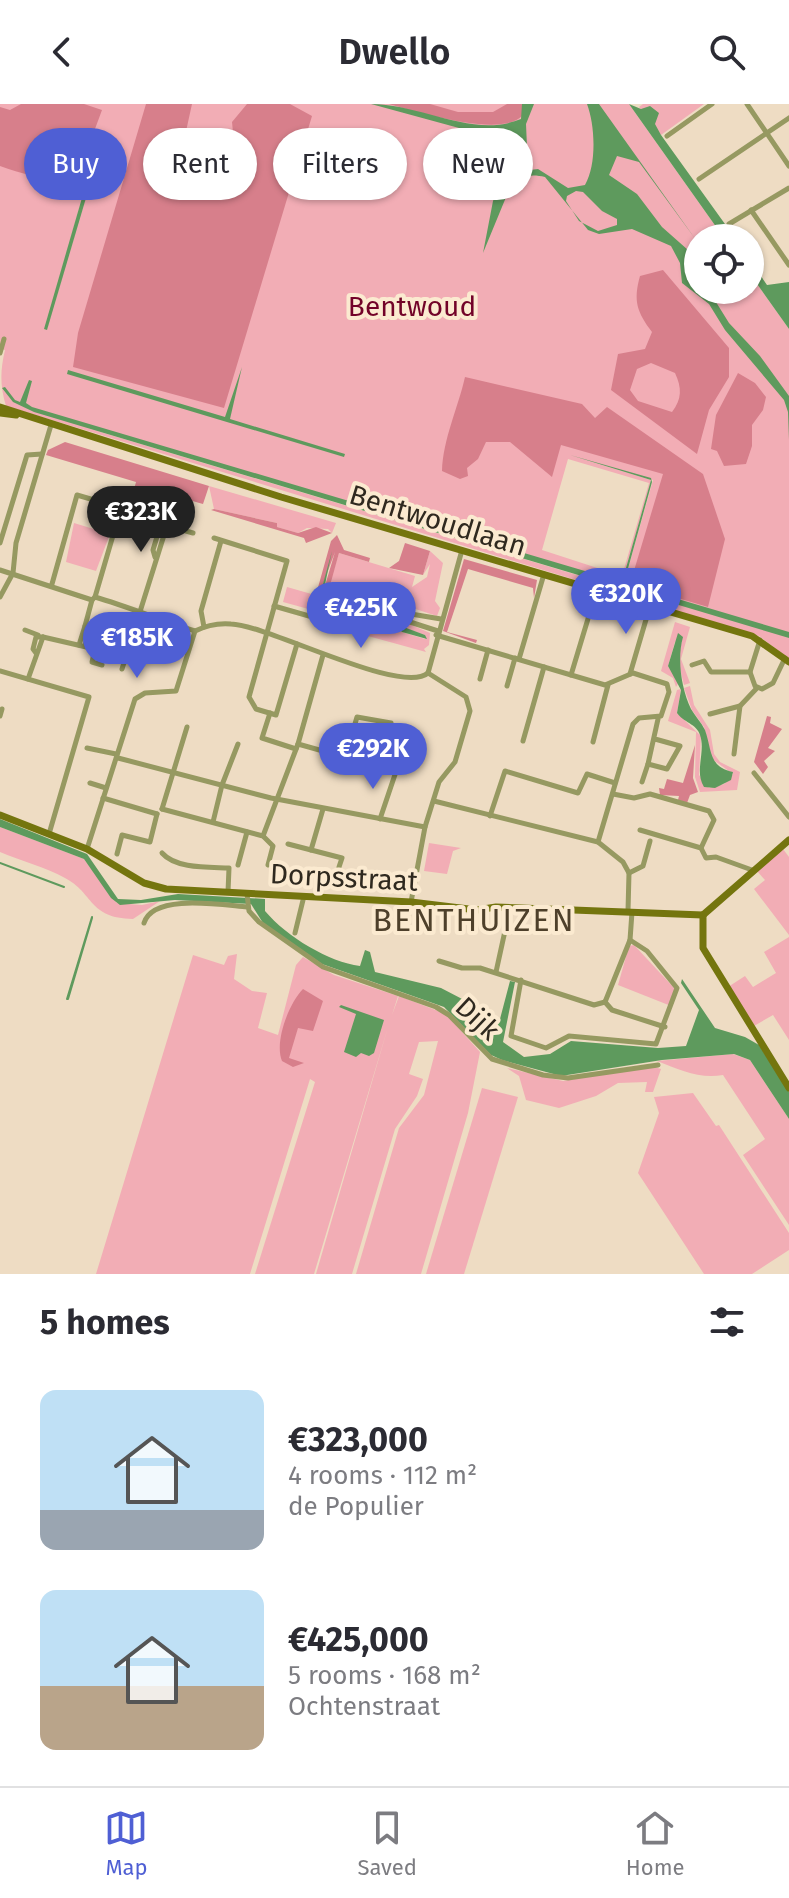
<!DOCTYPE html>
<meta charset="utf-8">
<style>
body{margin:0;font-family:"Fira Sans",sans-serif;background:#f7f7f7;color:#2b2b33;height:100vh;display:flex;flex-direction:column;font-size:30px;white-space:nowrap}
*{box-sizing:border-box;margin:0}
p{font-size:26px;color:#7c7c81}
.icon{flex:none;width:44px;height:44px;fill:none;stroke:currentColor;stroke-width:2;stroke-linecap:round;stroke-linejoin:round}
.map{position:relative;height:1170px;overflow:hidden}
.side{display:flex;flex-direction:column;background:#fff;flex:1}
.side>*{flex:none}
.top-card{position:absolute;left:24px;top:24px;width:742px;height:72px;display:flex;gap:16px}
.tools{position:absolute;left:684px;top:120px;display:grid;gap:16px}
.tools a{display:grid;place-items:center;width:80px;height:80px;border-radius:50%;background:#fff;box-shadow:0 2px 6px #0004;font-size:40px}
.price{position:absolute;translate:-50% -68px;padding:0 18px;border-radius:28px;background:#4f5fd4;color:#fff;font-size:26px;line-height:52px;filter:drop-shadow(0 2px 4px #0008)}
.price::after{content:'';position:absolute;left:50%;top:48px;width:24px;height:18px;margin-left:-12px;background:inherit;clip-path:polygon(0 0,100% 0,50% 100%)}
.price.active{background:#222;color:#fff}
ul{padding:0;list-style:none}
li{display:flex;align-items:center;gap:24px;height:200px;padding:0 40px}
li span{display:grid;place-items:center;flex:none;width:224px;height:160px;border-radius:16px;color:#555}
li>.icon{margin-inline-start:auto}
span .icon{width:96px;height:96px;fill:#fffc;stroke-width:1}
li b{font-size:34px}
h2{display:flex;justify-content:space-between;align-items:center;height:96px;padding:0 40px;font-size:34px}
.pill{padding:0 28px;border-radius:36px;background:#fff;box-shadow:0 2px 6px #0004;font-size:28px;line-height:72px}
.pill.active{background:#4f5fd4;color:#fff}
header{display:flex;justify-content:space-between;align-items:center;height:104px;padding:0 40px;background:#fff;font-size:36px;font-weight:600}
.tabs{display:flex;justify-content:space-around;align-items:center;height:112px;border-top:2px solid #e1e1e2;background:#fff;font-size:22px;color:#7c7c81}
.tabs a{display:grid;justify-items:center;gap:4px}
.tabs .active{color:#4f5fd4}
.map>svg:first-child{display:block}
.green{fill:#f2adb5;fill-rule:evenodd}
.forest{fill:#d77f8b;fill-rule:evenodd}
.water{fill:#5e9a5d;fill-rule:evenodd}
.lines{fill:none;stroke-linecap:round;stroke-linejoin:round}
.stream{stroke:#5e9a5d;stroke-width:2}
.street{stroke:#969961;stroke-width:5}
.secondary{stroke:#74750e;stroke-width:7}
.labels{text-anchor:middle;stroke-width:8;stroke-linejoin:round;paint-order:stroke}
.park-label{font-size:28px;fill:#720328;stroke:#fbead0}
.street-label{font-size:28px;fill:#2f291f;stroke:#fbead0}
.quarter-label{font-size:32px;letter-spacing:2px;fill:#4e402b;stroke:#fbead0}
</style>
<header><svg class="icon" aria-label="back" viewBox="0 0 24 24"><path d="M15 5l-7 7 7 7"/></svg>Dwello<svg class="icon" aria-label="search" viewBox="0 0 24 24"><circle cx="10" cy="10" r="6"/><path d="M15 15l6 6"/></svg></header>
<div class="map">
<svg width="789" height="1170" viewBox="0 0 789 1170">
<rect width="100%" height="100%" fill="#eedcc3"/>
<g class="green">
<path d="M0,0h629l95,134h-26v52h52v-16l39,55v330l-30,-23 -753,-230c-6,-20 -6,-35 -1,-56l-5,-1zM84,323l161,44 377,112 29,-103 -81,-25 83,25 -29,103 3,7zM568,355l81,24 -27,93 -80,-26z"/>
<path d="M643,0h61l-43,31 -22,-28z"/>
<path d="M209,382l127,37 -4,10 -4,-4 -21,-1 -9,5 -21,-6v-4l-63,-14z"/>
<path d="M74,419l36,11 -14,37 -30,-9z"/>
<path d="M430,447l13,12 -8,38 5,7 -3,8 -31,-10 -3,6 -8,-2 -1,5 -37,-11 2,-6 -31,-9 11,-36 76,23 -3,11 15,-10 3,-13 -7,11z"/>
<path d="M287,483l28,8 5,-3 -2,10 76,22 8,8 23,7v-4l-21,-7 3,-5 23,10 -1,12 -5,4 2,3 -116,-32 2,-10 -29,-8z"/>
<path d="M675,518l15,5 -9,32 9,24 -6,2 -6,-24 4,-21 -7,2 -7,24 11,16 -3,5 -3,-9 -12,-7z"/>
<path d="M690,582l4,19 16,25 4,24 6,8 20,10 -3,18 -37,2 -5,-15 1,-45 -28,-11 9,-31 4,-1 -4,24 24,23 -2,39 10,13 15,-4 9,-10 -21,-15 -8,-32 -12,-17 -8,-22z"/>
<path d="M0,723l84,32 33,44 25,2 18,-4 -27,18c-45,-1 -39,-26 -68,-41 -20,-11 -44,-17 -65,-26z"/>
<path d="M429,739l32,5 -8,3 -6,23 -23,-3z"/>
<path d="M783,745l6,8v78l-35,-46 11,-9 -8,-9z"/>
<path d="M789,833v103l-16,-25 -19,11 -26,-39 17,-11 8,11 23,-14 -12,-21z"/>
<path d="M634,841l42,45 -5,16 -53,-21 11,-39z"/>
<path d="M237,850l-3,25 18,12 15,2 -9,35 20,7 18,-70 7,-8 31,18 64,21 -6,19 7,-19 47,18 34,38 -12,61 -47,161h-65l43,-146 25,-33 14,-54 -19,1 -10,32 14,5 -6,17 -22,33 -43,145h-36l72,-247 -74,247h-59l60,-192 -5,-3 -60,195h-154l97,-319 31,10 4,-9z"/>
<path d="M733,950l17,6 39,59v106l-46,-70 22,-16 -42,-64c-24,4 -43,-5 -66,-14z"/>
<path d="M651,962l10,3 -8,23h-8l2,-10 -29,1 -22,13 -37,12 -33,-8 -7,-24 -12,-8 56,13z"/>
<path d="M482,984l36,9 -54,177h-38z"/>
<path d="M693,989l23,33 3,-1 70,108v17l-37,24h-48l-66,-101 21,-60 -5,-16z"/>
</g>
<g class="forest">
<path d="M21,0h63l18,6c-26,70 -27,82 -102,56v-59l10,3z"/>
<path d="M146,0h46l-11,50c12,17 31,15 48,6l6,-8 -3,-30 15,-18h43l22,12 -88,292 -151,-41 5,-34z"/>
<path d="M389,0h41l28,8h35l14,-8h15v12c-21,22 -105,-4 -133,-12z"/>
<path d="M663,166l66,78v29l-20,33 -12,44 -86,-64 7,-36 27,-5 7,-17c-15,-20 -19,-31 -12,-56zM651,259l24,10c7,15 7,26 -3,39l-34,-11 -8,-11 7,-21z"/>
<path d="M738,269l17,10 11,14 -3,13 -11,15v21l-6,18 -22,2 -7,-15 -6,-2 5,-34z"/>
<path d="M465,273l117,27 13,14 12,-11 96,67 22,65 -17,68 -78,-23 33,-110 -102,-29 -9,32 -42,-35h-24l-8,17 -11,9 1,8 -8,3 -18,-8c1,-32 16,-63 23,-94z"/>
<path d="M65,338l144,44 -6,18 -57,-16 -10,34 -10,-3 10,-37 -90,-27 2,-5z"/>
<path d="M214,405l63,14v4l21,6 18,-6 16,6 -26,10 -2,-5 -93,-28z"/>
<path d="M337,431l7,15 26,8 -1,4 -30,-9 -10,36 30,9 -1,6 35,11 2,-5 8,2 -5,9 -77,-22 14,-47 -15,40 -3,-1 14,-50z"/>
<path d="M405,439l25,8 -7,24 -34,-7 10,-7z"/>
<path d="M464,455l73,21 -3,18 -1,-10 -65,-19 -21,63 30,8 -1,3 -33,-12z"/>
<path d="M767,612l4,1 -1,6 12,6 -14,19 7,3 -11,10 4,6 -5,7 -9,-12z"/>
<path d="M695,641l-2,33 5,14 -8,3 -3,8 -9,-3 1,-4 -19,-1 -1,-7 5,1 3,-10 16,4z"/>
<path d="M303,885l20,12 -10,30 -15,-3 -9,30 15,5 -11,4 -11,-6c-8,-19 7,-58 21,-72z"/>
</g>
<g class="water">
<path d="M371,0c51,0 102,35 150,15l1,-15h12l-8,20 1,23 -9,19 4,5 16,-2 30,19 17,-3c12,-21 10,-60 2,-81h12l97,136 -57,-78 -22,-6 -8,19 28,19 25,33 26,23 10,40 13,4 18,29 31,33 29,40v44l-1,-28 -4,-12 -59,-70 -16,-26 -27,-21 -2,-20 -9,-17 -39,-17 -33,5 -11,-4 -43,-53c-13,-3 -24,-2 -34,8l-28,68 10,-52 10,-26 -20,-34 -13,-10zM576,87l7,1 19,19 15,8v6l-19,6 -19,-10 -13,-20 1,-5z"/>
<path d="M629,0l12,5 9,-3 9,7 -4,11 6,11 74,103h-11z"/>
<path d="M95,49l4,1 -52,176 -3,-1z"/>
<path d="M750,156l17,25 22,-3v47l-39,-55z"/>
<path d="M242,263l-12,52 115,35 -1,3 -277,-83 1,-4 157,47z"/>
<path d="M29,276l3,1 -6,22 6,4 590,175 29,-102 -81,-25 81,23 1,4 -28,101 165,49v6l-755,-226 -21,-10 -11,-14 3,-1 10,13 5,2z"/>
<path d="M332,447l-10,48 75,22 7,-9 -3,14 24,9 2,4 -25,-7 -8,-8 -76,-22z"/>
<path d="M678,529l5,4c-6,21 -2,51 8,72 4,7 10,13 14,21 7,19 3,37 28,42l-2,8 -16,8 -11,-1c-10,-16 2,-35 -4,-52 -3,-11 -17,-13 -23,-22l4,-23 -13,-24z"/>
<path d="M0,715l87,35 31,45 23,1 37,-6 87,5v12c22,26 64,51 95,55l5,-16 5,2 5,20 66,16 25,13 4,10 30,8 10,-38 5,1 -12,60 21,15 26,-3 21,-13 87,7 28,-2 13,-36 -18,-27 1,-4 33,49 30,9 14,8 30,47v27l-39,-59 -16,-6 -72,6 -101,16 -59,-16 -11,-5 -47,-48 -122,-43 -59,-41 -12,-19 -76,-4 -55,5 -9,-7 -27,-39 -84,-32z"/>
<path d="M341,901l43,15 -10,33 -5,3 -8,-3 -5,4 -12,-5 12,-38 -17,-7z"/>
</g>
<g class="lines">
<g class="stream">
<path d="M0,759l64,24"/>
<path d="M92,813v1l-24,81h-1z"/>
</g>
<g class="street">
<path d="M747,0l42,62"/>
<path d="M667,32l45,-32"/>
<path d="M699,75l90,-61"/>
<path d="M751,106l38,55"/>
<path d="M729,120l60,-36"/>
<path d="M0,249l4,-14"/>
<path d="M214,434l73,23 -38,136 7,12 20,6 21,-71"/>
<path d="M0,439l27,-88 15,-1"/>
<path d="M155,453l-2,-7 6,-20 6,2 7,-5 21,6"/>
<path d="M0,466l92,30 3,-3c34,10 65,23 100,34"/>
<path d="M52,480l25,-89 44,13 -26,89"/>
<path d="M0,493l13,-24 3,-30 35,-118"/>
<path d="M274,502l35,10"/>
<path d="M85,522l7,-26"/>
<path d="M204,523l-3,-16 20,-70"/>
<path d="M25,526l13,5"/>
<path d="M438,527l-28,-9 1,-8 30,5"/>
<path d="M436,531l169,50 28,-12 34,11 2,8 -8,24 -22,2 -6,6 -35,118"/>
<path d="M43,533l52,12 -3,13 10,3"/>
<path d="M760,536l-10,32 5,14 7,3 11,-6 12,-25"/>
<path d="M79,541l6,-19 5,2 -5,18"/>
<path d="M36,549l-3,-4 3,-12h7"/>
<path d="M519,555l25,-85"/>
<path d="M692,561l12,-4 7,11h39"/>
<path d="M122,565l43,-137"/>
<path d="M0,567l89,26 -40,137"/>
<path d="M428,569l34,-123"/>
<path d="M630,570l20,-68"/>
<path d="M571,571l26,-86"/>
<path d="M28,575l15,-42"/>
<path d="M480,575l8,-29"/>
<path d="M507,582l8,-28"/>
<path d="M270,609l-8,25 34,11"/>
<path d="M710,610l30,-8"/>
<path d="M0,612l2,-7"/>
<path d="M655,635l25,7 -13,23 -19,-5 10,-45"/>
<path d="M523,637l21,-74"/>
<path d="M593,638l15,-57"/>
<path d="M298,640l96,27"/>
<path d="M87,644l29,6"/>
<path d="M734,650l6,-48 17,-18"/>
<path d="M118,654l153,40 154,29"/>
<path d="M345,654l12,-41 34,6"/>
<path d="M754,669l35,44"/>
<path d="M642,678l6,-18"/>
<path d="M90,679l16,5"/>
<path d="M613,690l21,4 16,-4 59,17 5,9 -13,28"/>
<path d="M103,694l54,16"/>
<path d="M434,697l164,41 25,20 6,11 -1,38"/>
<path d="M162,705l101,27 10,10 -5,19"/>
<path d="M162,705l25,-82"/>
<path d="M490,712l15,-45 73,22 9,-19 28,9"/>
<path d="M380,715l28,-83"/>
<path d="M213,718l9,-37 16,-41"/>
<path d="M640,726l61,18 5,10 10,-1 36,13"/>
<path d="M263,732l35,-92 25,-89"/>
<path d="M288,740l54,14 -3,9"/>
<path d="M87,745l48,-150 10,-6 31,-2 19,-60c10,-5 24,-8 36,-7 38,1 170,72 197,49"/>
<path d="M311,746l12,-41"/>
<path d="M162,749c14,16 47,14 67,15l-1,24"/>
<path d="M117,750l5,-19 28,7 7,-28"/>
<path d="M238,761l9,-33"/>
<path d="M629,769l14,-7 7,-25"/>
<path d="M247,790l2,17 10,11 64,45 113,40 13,8 43,44 51,16 25,3 90,-13"/>
<path d="M411,798l14,-75 14,-45 16,-20 15,-51 -4,-14 -38,-24"/>
<path d="M144,819c9,-30 78,-18 103,-16"/>
<path d="M295,829l9,-37"/>
<path d="M439,857l23,7h18l114,37 11,-3"/>
<path d="M496,868l14,-64"/>
<path d="M521,876l-10,56 35,12 23,-12 87,8 21,-56 -30,-37 -17,-11"/>
<path d="M605,898l25,-62 2,-28"/>
<path d="M605,898l7,8 53,17"/>
</g>
<g class="secondary">
<path d="M0,303l281,90 471,139 37,26"/>
<path d="M0,309l16,2"/>
<path d="M0,711l87,34 57,34 22,6 245,13 66,8 19,-3 207,8"/>
<path d="M703,811v33l86,140"/>
<path d="M703,811l86,-75"/>
</g>
</g>
<g class="labels">
<g class="park-label">
<text x="412" y="212">Bentwoud</text>
</g>
<g class="street-label">
<text transform="translate(438 416) rotate(17)" y="10">Bentwoudlaan</text>
<text transform="translate(344 773) rotate(3)" y="10">Dorpsstraat</text>
<text transform="translate(478 914) rotate(43)" y="10">Dijk</text>
</g>
<g class="quarter-label">
<text x="474" y="827">BENTHUIZEN</text>
</g>
</g>
</svg>
<div class="tools">
<a><svg class="icon" aria-label="locate" viewBox="0 0 24 24"><circle cx="12" cy="12" r="6"/><path d="M12 2v4M12 18v4M2 12h4M18 12h4"/></svg></a>
</div>
<b class="price active" style="left:141px;top:450px">€323K</b>
<b class="price" style="left:626px;top:532px">€320K</b>
<b class="price" style="left:361px;top:546px">€425K</b>
<b class="price" style="left:137px;top:576px">€185K</b>
<b class="price" style="left:373px;top:687px">€292K</b>
<div class="top-card">
<a class="pill active">Buy</a>
<a class="pill">Rent</a>
<a class="pill">Filters</a>
<a class="pill">New</a>
</div>
</div>
<section class="side">
<h2>5 homes<svg class="icon" aria-label="filters" viewBox="0 0 24 24"><path d="M4 7h16M4 17h16"/><circle cx="9" cy="7" r="2"/><circle cx="15" cy="17" r="2"/></svg></h2>
<ul>
<li><span style="background:linear-gradient(#bfe0f5 75%,#9aa5b1 0)"><svg class="icon" aria-label="home" viewBox="0 0 24 24"><path d="M3 11l9-7 9 7M6 9v11h12V9"/></svg></span><div><b>€323,000</b><p>4 rooms · 112 m²</p><p>de Populier</p></div></li>
<li><span style="background:linear-gradient(#bfe0f5 60%,#b9a48a 0)"><svg class="icon" aria-label="home" viewBox="0 0 24 24"><path d="M3 11l9-7 9 7M6 9v11h12V9"/></svg></span><div><b>€425,000</b><p>5 rooms · 168 m²</p><p>Ochtenstraat</p></div></li>
</ul>
</section>
<nav class="tabs">
<a class="active"><svg class="icon" aria-label="map" viewBox="0 0 24 24"><path d="M3 6l6-2 6 2 6-2v14l-6 2-6-2-6 2zM9 4v14M15 6v14"/></svg>Map</a>
<a><svg class="icon" aria-label="saved" viewBox="0 0 24 24"><path d="M7 4h10v16l-5-4-5 4z"/></svg>Saved</a>
<a><svg class="icon" aria-label="home" viewBox="0 0 24 24"><path d="M3 11l9-7 9 7M6 9v11h12V9"/></svg>Home</a>
</nav>
